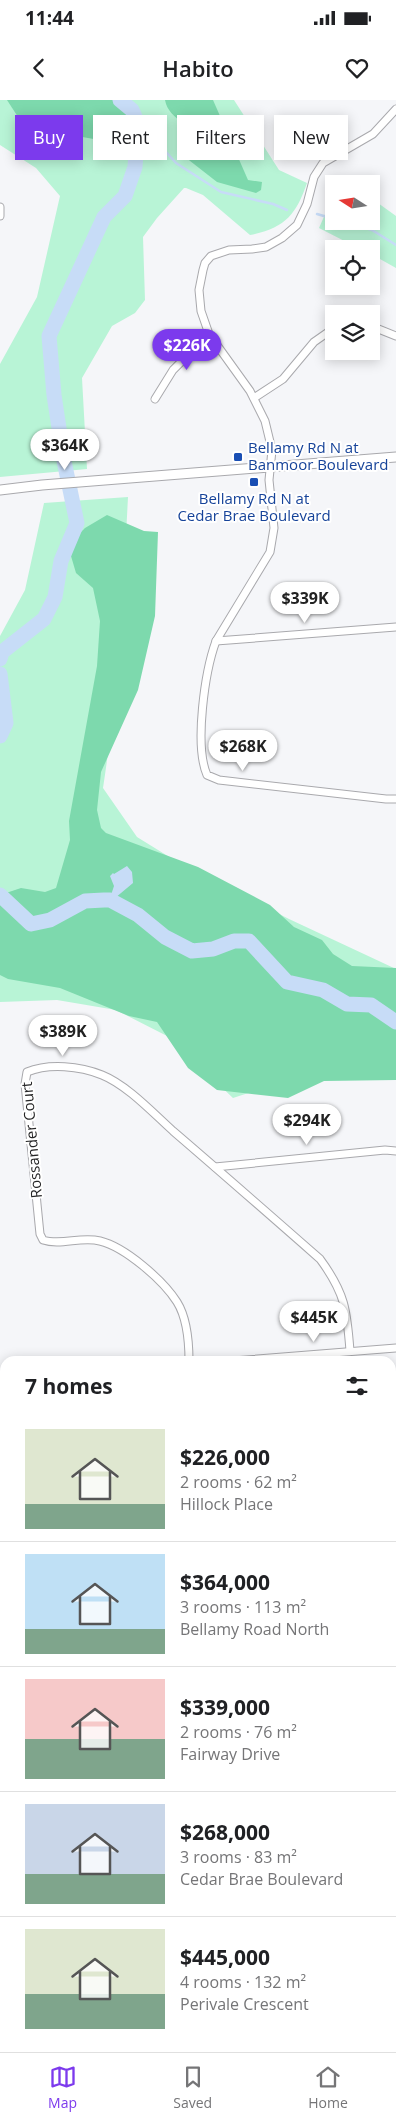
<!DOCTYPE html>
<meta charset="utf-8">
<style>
body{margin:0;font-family:"Open Sans",sans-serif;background:#f6f6f6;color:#202124;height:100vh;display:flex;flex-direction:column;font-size:19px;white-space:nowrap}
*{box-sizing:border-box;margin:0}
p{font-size:16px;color:#757577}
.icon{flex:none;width:28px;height:28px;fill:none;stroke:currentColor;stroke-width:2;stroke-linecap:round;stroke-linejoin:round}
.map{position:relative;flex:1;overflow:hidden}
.details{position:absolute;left:0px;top:1256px;width:396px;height:696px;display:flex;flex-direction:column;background:#fff;border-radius:15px 15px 0 0;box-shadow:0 2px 12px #0003}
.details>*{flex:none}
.hud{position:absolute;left:15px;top:15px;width:366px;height:45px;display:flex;gap:10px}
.needle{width:32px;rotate:282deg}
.buttons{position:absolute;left:325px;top:75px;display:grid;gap:10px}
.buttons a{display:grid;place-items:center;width:55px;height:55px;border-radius:0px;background:#fff;box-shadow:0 2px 12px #0003;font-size:25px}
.price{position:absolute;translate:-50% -42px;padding:0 11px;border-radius:18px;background:#fff;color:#222;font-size:16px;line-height:32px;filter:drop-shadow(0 1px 2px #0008)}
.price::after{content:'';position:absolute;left:50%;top:30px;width:15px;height:11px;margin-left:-8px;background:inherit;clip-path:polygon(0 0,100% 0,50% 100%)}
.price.current{background:#7c3aed;color:#fff}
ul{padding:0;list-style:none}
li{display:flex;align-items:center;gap:15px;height:125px;padding:0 25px}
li+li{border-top:1px solid #e0e0e0}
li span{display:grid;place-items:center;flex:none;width:140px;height:100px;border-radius:0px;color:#555}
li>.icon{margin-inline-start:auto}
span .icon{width:60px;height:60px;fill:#fffc;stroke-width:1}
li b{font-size:21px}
h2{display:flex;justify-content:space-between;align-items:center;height:60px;padding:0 25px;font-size:21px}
.pill{padding:0 18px;border-radius:0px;background:#fff;box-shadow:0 2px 12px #0003;font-size:18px;line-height:45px}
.pill.current{background:#7c3aed;color:#fff}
.status{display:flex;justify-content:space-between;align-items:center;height:35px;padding:0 25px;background:#fff;direction:ltr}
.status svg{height:14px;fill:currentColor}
header{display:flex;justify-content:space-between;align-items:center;height:65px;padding:0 25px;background:#fff;font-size:22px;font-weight:600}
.tabs{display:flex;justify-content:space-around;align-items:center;height:70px;border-top:1px solid #e0e0e0;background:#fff;font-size:14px;color:#757577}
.tabs a{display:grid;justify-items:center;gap:2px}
.tabs .current{color:#7c3aed}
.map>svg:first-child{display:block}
.green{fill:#b8f4d6}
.forest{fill:#7dd9ad}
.water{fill:#c7dcf7}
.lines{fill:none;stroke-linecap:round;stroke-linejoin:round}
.stream{stroke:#c7dcf7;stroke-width:2.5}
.river{stroke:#c7dcf7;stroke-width:15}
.minor-casing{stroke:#a9a9ad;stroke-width:9}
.tertiary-casing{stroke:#a9a9ad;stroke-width:11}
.secondary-casing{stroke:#a9a9ad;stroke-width:11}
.minor{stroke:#fff;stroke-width:7}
.tertiary{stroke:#fff;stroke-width:9}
.secondary{stroke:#fff;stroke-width:9}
.transit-dot{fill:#1a4fb4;stroke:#fff;stroke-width:2}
.labels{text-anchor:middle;stroke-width:4;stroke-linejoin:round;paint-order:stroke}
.transit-label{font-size:15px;fill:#164399;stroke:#fff;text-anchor:start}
.street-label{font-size:15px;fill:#252526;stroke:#fff}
</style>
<div class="status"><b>11:44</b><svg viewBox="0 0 49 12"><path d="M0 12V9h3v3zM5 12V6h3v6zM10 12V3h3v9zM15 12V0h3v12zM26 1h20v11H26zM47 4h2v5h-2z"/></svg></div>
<header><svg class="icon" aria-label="back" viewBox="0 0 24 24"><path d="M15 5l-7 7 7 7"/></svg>Habito<svg class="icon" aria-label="heart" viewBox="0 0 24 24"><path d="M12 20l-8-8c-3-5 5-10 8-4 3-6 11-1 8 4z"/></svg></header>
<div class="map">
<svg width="396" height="1952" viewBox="0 0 396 1952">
<rect width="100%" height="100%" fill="#f5f6f9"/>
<g class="green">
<path d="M0,0h234l45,70 28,13c-11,32 -22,45 -57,52l-47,-40 -17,-7h-2l-27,30 -14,19 2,63 -10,13 -23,13 -30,52 5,91 -87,8v-113l37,-67 23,-101 -24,-28 -36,-23z"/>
<path d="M334,94v27h37v-23l25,18v52l-25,-14v-5h-11l-41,-21z"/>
<path d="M128,397c-5,97 -10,194 -25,291l34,49 34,21 118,61 107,50 -76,101 -87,28 -64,-61 -53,-27 -59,-10 -57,2v-366l25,-46 19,-87z"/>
</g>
<g class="forest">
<path d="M7,0h122c-1,15 -9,32 -19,42l-66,-12 -26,-13z"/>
<path d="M165,0h48l35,80 14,2 -1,8 -5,3 -39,-11 -32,-25 -4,-8 2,-26c-8,-6 -16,-12 -18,-23z"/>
<path d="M107,415l37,16 14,1 -3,84 -17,74 -37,82 -4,38 4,18 5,5 92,34 72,38 24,22 28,13 11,14 19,12 44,2v112l-72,1 -36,17 -71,-8 -29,-22 -31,-46 -28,-6 -69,-28 -52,-9 -8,-4v-80l21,-7 24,4 11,-4 14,-48 -1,-19 28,-155 3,-45 -7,-33 -17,-15 -5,-17 3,-17 11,-11z"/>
</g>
<path class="water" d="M127,766l5,6 1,11 -18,15 -4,-3 3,-9 -4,-10 3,-3 1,1z"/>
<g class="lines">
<g class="stream">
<path d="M136,19l40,44 45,29 52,12 14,6"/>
<path d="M317,114l17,5"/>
<path d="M343,121l29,9 24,15"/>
</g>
<g class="river">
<path d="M0,559l2,-7 42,-33 11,-22 6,-36 16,-38 -13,-62 -10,-66 -5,-59 55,-119 21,-21 10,-29 2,-28 -1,-20 -4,-9 -12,-10"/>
<path d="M0,574l6,49 -6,13"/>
<path d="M0,795l31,29 19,-4 35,-19 19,-1h6l28,15 27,22 27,14 21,-2 21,-8h15l38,41 36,8 24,14 24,1 25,17"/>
</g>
<g class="minor-casing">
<g id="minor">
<path d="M396,9l-23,25 -50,29 -9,14 -7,27 -10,21 -15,13 -16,9 -14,2 -23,1 -18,6 -6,7 -2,7 -4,20 2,21 8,23 41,57 15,30 7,29 -3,30 5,48 -4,24 -54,89c-11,30 -22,104 -9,134l12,5 167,19h10"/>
<path d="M0,107v9"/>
<path d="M371,226l25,10"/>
<path d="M254,298l29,-19 31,-37 20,-14"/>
<path d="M155,299l18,-29 36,-36"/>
<path d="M216,541l180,-14"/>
<path d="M215,1067l170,-17 11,1"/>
<path d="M189,1261c0,-19 -2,-43 -12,-59 -14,-22 -52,-55 -77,-61 -19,-5 -39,5 -57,-1l-3,-6 -15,-150 2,-12c22,-9 53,-6 75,3 25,10 51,38 71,56 49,42 98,85 147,128 25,34 27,51 30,92"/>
<path d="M233,1261l163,-13"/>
<path d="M0,1281h5"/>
<path d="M391,1367h5"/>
<path d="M0,1399h5"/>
<path d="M0,1630l5,-5"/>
<path d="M0,1719l5,4"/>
<path d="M391,1757l5,3"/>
<path d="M0,1792l5,-5"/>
<path d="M391,1934l5,7"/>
<path d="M81,1948l4,4"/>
<path d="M246,1948l4,4"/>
<path d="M0,1950l5,-5"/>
<path d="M371,1952l5,-4"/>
</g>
</g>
<g class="tertiary-casing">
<path id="tertiary" d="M0,390l42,-5 354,-28"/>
</g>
<g class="secondary-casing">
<g id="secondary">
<path d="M0,1435l5,1"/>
<path d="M391,1524l5,1"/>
</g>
</g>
<use href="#minor" class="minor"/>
<use href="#tertiary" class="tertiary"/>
<use href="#secondary" class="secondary"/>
</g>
<g class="transit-dot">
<rect x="233" y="352" width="10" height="10" rx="2.5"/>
<rect x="249" y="377" width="10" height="10" rx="2.5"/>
</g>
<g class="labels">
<g class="transit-label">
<text x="248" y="353">Bellamy Rd N at<tspan x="248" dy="17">Banmoor Boulevard</tspan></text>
<text x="254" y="404" text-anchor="middle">Bellamy Rd N at<tspan x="254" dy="17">Cedar Brae Boulevard</tspan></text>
</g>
<g class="street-label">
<text transform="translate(32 1040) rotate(-95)" y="5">Rossander Court</text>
</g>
</g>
</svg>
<div class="buttons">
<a><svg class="needle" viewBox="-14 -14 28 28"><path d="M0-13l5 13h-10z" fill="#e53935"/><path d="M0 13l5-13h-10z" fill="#757577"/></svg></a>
<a><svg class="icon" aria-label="locate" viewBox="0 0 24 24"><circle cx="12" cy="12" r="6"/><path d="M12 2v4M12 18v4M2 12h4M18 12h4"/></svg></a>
<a><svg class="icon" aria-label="layers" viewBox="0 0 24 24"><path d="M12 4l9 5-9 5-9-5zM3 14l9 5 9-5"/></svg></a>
</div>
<b class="price current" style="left:187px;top:271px">$226K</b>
<b class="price" style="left:65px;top:371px">$364K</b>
<b class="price" style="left:305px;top:524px">$339K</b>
<b class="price" style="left:243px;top:672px">$268K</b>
<b class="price" style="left:63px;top:957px">$389K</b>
<b class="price" style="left:307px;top:1046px">$294K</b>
<b class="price" style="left:314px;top:1243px">$445K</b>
<div class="hud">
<a class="pill current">Buy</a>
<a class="pill">Rent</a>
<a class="pill">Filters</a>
<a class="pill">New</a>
</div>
<section class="details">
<h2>7 homes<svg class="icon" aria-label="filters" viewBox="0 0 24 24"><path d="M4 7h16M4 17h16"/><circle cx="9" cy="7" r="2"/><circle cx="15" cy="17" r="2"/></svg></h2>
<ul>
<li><span style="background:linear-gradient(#dfe7d0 75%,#7fa58c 0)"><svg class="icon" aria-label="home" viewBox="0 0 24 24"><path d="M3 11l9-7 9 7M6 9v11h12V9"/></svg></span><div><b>$226,000</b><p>2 rooms · 62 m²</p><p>Hillock Place</p></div></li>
<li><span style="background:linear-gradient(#bfe0f5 75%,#7fa58c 0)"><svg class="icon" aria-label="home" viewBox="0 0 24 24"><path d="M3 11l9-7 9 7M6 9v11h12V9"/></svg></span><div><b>$364,000</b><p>3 rooms · 113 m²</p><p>Bellamy Road North</p></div></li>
<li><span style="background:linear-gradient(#f6c9c9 60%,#7fa58c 0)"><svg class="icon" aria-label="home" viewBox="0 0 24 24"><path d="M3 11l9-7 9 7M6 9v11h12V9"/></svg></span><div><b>$339,000</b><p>2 rooms · 76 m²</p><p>Fairway Drive</p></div></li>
<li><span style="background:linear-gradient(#c9d6e8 70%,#7fa58c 0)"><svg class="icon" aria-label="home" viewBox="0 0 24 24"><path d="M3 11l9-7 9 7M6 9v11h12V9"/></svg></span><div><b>$268,000</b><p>3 rooms · 83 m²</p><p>Cedar Brae Boulevard</p></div></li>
<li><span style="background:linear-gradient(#dfe7d0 65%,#7fa58c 0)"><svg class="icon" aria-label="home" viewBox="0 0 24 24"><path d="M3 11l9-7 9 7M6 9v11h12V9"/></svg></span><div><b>$445,000</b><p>4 rooms · 132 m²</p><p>Perivale Crescent</p></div></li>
</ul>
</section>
</div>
<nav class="tabs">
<a class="current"><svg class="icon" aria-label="map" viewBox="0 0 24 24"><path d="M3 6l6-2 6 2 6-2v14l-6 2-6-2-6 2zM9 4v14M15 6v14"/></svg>Map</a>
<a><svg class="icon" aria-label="saved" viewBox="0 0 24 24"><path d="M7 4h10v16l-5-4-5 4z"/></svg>Saved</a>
<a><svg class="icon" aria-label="home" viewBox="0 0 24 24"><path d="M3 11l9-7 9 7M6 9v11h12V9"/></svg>Home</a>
</nav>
